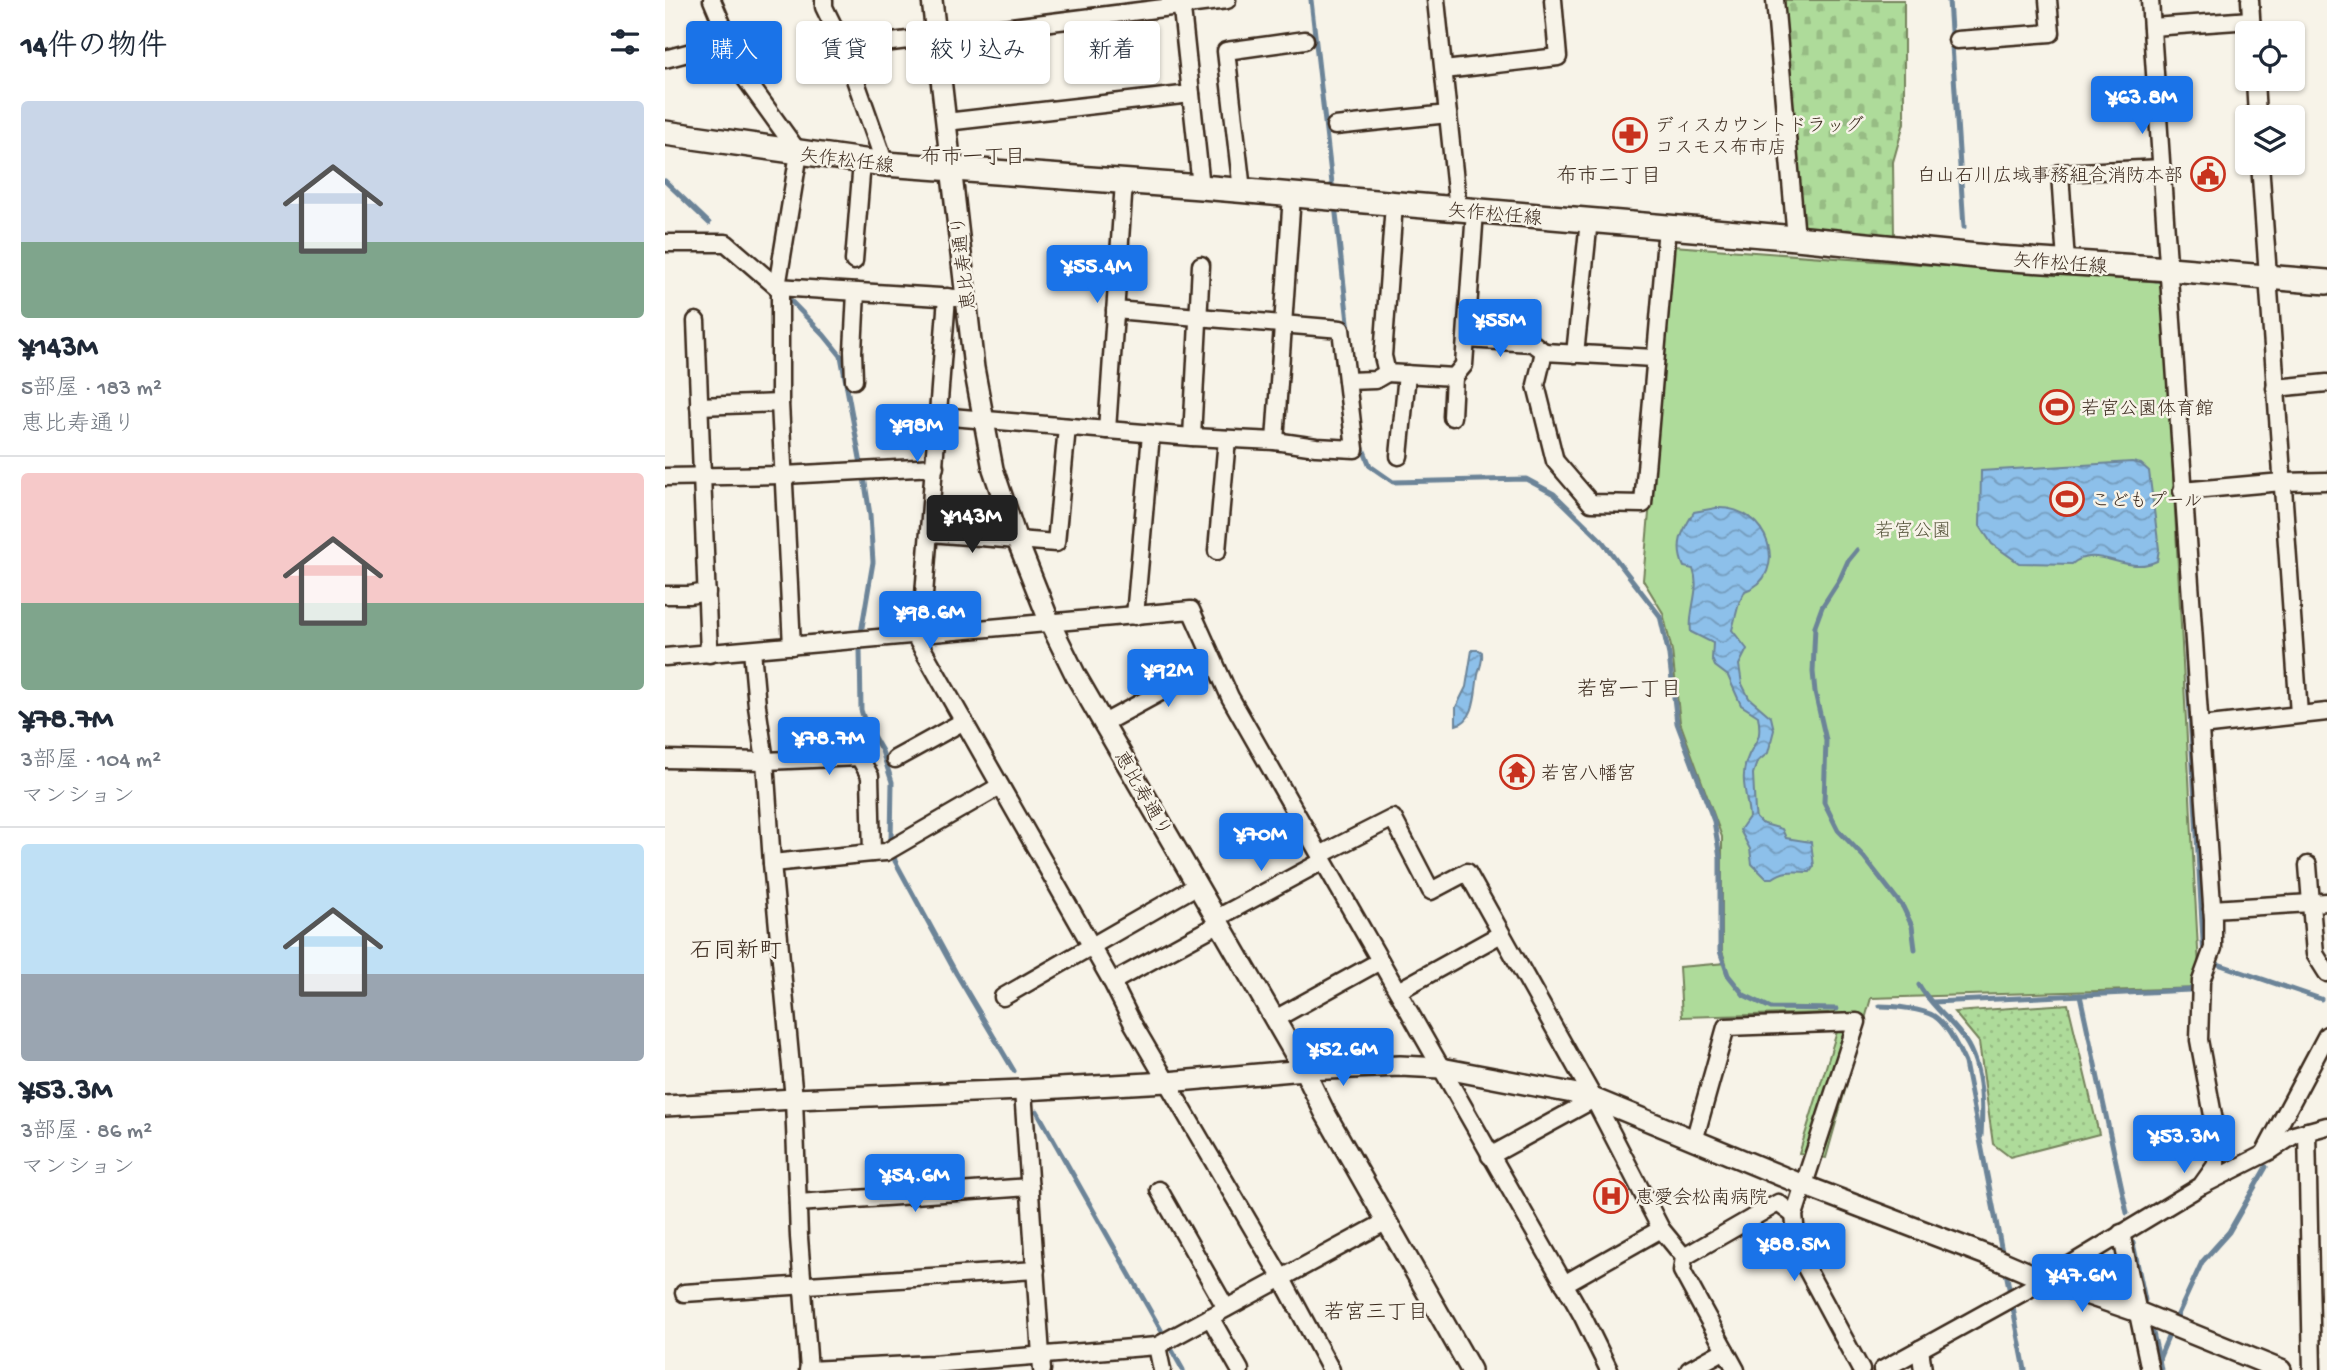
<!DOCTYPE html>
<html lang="ja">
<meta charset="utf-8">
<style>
body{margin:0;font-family:"Gochi Hand","Klee One",sans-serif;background:#f6f6f7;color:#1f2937;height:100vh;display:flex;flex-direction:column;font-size:26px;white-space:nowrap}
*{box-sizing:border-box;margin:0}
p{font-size:23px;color:#747a83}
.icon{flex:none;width:38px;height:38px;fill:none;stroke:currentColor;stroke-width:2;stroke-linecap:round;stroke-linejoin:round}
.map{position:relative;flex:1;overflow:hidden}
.side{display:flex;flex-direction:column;background:#fff;width:665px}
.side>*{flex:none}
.banner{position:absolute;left:21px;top:21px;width:665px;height:63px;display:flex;gap:14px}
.tools{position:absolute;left:1570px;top:21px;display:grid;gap:14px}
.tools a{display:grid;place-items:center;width:70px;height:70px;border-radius:7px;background:#fff;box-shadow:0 2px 5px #0004;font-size:35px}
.price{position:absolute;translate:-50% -60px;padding:0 16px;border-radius:7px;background:#1a73e8;color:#fff;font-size:23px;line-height:46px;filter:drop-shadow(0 2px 4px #0008)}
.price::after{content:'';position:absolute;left:50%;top:42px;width:21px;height:16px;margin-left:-10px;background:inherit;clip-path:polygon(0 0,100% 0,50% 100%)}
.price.on{background:#222;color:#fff}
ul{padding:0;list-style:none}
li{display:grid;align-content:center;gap:14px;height:371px;padding:0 21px}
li+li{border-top:2px solid #e0e1e3}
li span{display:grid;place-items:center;height:217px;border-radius:7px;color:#555}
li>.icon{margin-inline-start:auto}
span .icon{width:126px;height:126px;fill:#fffc;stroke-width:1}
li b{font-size:30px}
h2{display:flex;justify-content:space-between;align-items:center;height:84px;padding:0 21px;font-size:30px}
.pill{padding:0 24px;border-radius:7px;background:#fff;box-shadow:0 2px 5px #0004;font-size:24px;line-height:63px}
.pill.on{background:#1a73e8;color:#fff}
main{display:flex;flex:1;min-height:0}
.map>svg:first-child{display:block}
.grass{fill:url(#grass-dots);stroke:#74825c;stroke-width:2}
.cemetery{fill:url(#cemetery-stones);stroke:#74825c;stroke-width:2}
.park{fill:#aedb9a;stroke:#74825c;stroke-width:2}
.water{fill:url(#water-waves);stroke:#6c8498;stroke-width:2}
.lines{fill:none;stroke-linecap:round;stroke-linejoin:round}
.stream{stroke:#6c8498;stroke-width:5}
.minor-casing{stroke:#3b2a1e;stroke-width:21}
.tertiary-casing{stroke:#3b2a1e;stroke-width:24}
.secondary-casing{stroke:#3b2a1e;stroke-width:28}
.minor{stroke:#f7f3e8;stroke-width:16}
.tertiary{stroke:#f7f3e8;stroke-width:19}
.secondary{stroke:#f7f3e8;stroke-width:23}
.labels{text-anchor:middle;stroke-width:5;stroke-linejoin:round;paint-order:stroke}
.poi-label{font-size:19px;fill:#3b2a1e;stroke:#f7f3e8;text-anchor:start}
.street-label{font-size:19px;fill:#3b2a1e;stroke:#f7f3e8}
.park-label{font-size:19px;fill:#58563d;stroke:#f7f3e8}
.neighbourhood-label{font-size:21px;fill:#3b2a1e;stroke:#f7f3e8}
.quarter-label{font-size:23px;fill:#3b2a1e;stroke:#f7f3e8}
</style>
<main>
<section class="side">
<h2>14件の物件<svg class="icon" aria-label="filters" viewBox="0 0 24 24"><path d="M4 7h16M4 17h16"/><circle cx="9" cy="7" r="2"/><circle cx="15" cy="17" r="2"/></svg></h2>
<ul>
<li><span style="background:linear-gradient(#c9d6e8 65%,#7fa58c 0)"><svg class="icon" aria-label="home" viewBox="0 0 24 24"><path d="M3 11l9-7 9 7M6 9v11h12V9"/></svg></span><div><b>¥143M</b><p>5部屋 · 183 m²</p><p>恵比寿通り</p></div></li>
<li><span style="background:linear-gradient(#f6c9c9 60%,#7fa58c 0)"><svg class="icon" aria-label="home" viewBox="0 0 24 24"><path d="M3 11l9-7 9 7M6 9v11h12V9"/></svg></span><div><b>¥78.7M</b><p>3部屋 · 104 m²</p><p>マンション</p></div></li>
<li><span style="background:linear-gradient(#bfe0f5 60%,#9aa5b1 0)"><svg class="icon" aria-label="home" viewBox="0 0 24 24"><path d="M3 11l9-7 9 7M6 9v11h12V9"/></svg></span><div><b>¥53.3M</b><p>3部屋 · 86 m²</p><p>マンション</p></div></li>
</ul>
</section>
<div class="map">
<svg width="1662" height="1370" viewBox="0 0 1662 1370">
<defs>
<pattern id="grass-dots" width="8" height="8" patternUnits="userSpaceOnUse" patternTransform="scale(1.75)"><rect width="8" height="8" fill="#aedb9a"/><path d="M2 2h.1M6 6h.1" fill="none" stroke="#97bc84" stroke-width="1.8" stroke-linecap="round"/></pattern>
<pattern id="cemetery-stones" width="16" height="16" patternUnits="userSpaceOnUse" patternTransform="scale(1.75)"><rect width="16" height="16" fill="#aedb9a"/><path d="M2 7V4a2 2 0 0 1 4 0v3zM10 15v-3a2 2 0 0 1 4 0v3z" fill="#97bc84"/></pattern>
<pattern id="water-waves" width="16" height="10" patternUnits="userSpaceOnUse" patternTransform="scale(1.75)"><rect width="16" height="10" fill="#8dc0ea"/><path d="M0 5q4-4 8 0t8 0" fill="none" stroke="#749cbd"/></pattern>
</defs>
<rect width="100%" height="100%" fill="#f7f3e8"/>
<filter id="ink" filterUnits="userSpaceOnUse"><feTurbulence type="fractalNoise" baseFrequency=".0143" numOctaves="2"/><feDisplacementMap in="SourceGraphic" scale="14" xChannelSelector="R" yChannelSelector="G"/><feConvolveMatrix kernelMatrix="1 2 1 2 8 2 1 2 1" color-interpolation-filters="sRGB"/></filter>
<g filter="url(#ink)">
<path class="grass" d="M1403,1004l31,130 -89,23 -17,-13 -14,-102 -25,-30z"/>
<path class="cemetery" d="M1119,0h120v123l-11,39 1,73 -90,-7z"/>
<path class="park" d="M1008,246l490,36 37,706 -329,10 -45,160 -27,-4 41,-132 -12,-9 -146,4 -3,-50 47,-4 -4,-12v-114l-42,-115 -8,-71 -9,-38 -20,-33z"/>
<g class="water">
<path d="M1467,462l9,2 8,7 10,78 -2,12c-31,15 -60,-18 -85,3l-53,-1 -27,-19 -12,-18 1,-55z"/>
<path d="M1051,508c54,-3 74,68 29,83l-6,12 -7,27 15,19 -8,16 3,19 7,14 22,19 3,13 -6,23 -11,9 -4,12 2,38 1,6 5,5 21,6 4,9 25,4 3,24 -4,6c-14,0 -25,-3 -37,6h-7l-14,-14 -2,-15 -10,-19 9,-13c-1,-19 -9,-35 -3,-55 7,-22 17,-18 12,-46l-17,-11 -13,-29 -13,-10 -3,-7 1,-16 -22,-11c-3,-22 10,-42 2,-63l-9,-2c-10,-22 -2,-36 10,-55z"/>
<path d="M807,650h7l3,2c1,10 -2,14 -4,23 -3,16 -2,46 -22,50v-18l10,-20z"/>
</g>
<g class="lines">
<g class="stream">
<path d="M646,0l22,192"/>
<path d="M1284,0l15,227"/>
<path d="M0,181l44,42"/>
<path d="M670,205l14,126"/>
<path d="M1485,279l15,2"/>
<path d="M120,295l39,40 17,21 20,108"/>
<path d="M695,441l10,25 23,16 133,-3 28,15 48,47 58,75 9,39 8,68 37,98 6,36v94l8,24 16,20 27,13 66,1"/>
<path d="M1192,550l-9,11 -8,18 -18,28 -7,19 -2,46 2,20 11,48 -2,62 14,28 26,27 39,50 9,19 3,23"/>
<path d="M196,633l12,-71 -3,-47 -6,-38"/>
<path d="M1521,643l18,315"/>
<path d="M195,649l1,61 4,12 17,29 10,31 -1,59"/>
<path d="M229,853l1,8 61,112 58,98"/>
<path d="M1547,962l109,37"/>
<path d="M1254,985c10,18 30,34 42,50 22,27 22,69 20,101"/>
<path d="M1415,995l47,218"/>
<path d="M1268,1002l257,-12 7,-9"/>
<path d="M1215,1006c13,0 43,3 54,10 14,9 25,33 31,47l38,194"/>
<path d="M372,1111l124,219"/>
<path d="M1468,1243l12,57"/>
<path d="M1340,1267l20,103"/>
<path d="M1510,1321l27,-59 27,-30 37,-65"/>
<path d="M1488,1333l6,26"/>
<path d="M504,1345l14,25"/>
<path d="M1496,1370l-2,-11 12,-29"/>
</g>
<g class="minor-casing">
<g id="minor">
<path d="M47,0l33,78 54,75 -22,134 3,3v113l12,243"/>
<path d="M159,0v7l20,41 41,116"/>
<path d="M516,0l20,187"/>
<path d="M771,0l22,210"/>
<path d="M1110,0l21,238"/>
<path d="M1585,0l2,33"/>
<path d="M1487,27l99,-7"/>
<path d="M1292,40l94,-7 -3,-33"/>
<path d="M179,48l383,-48"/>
<path d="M0,59l64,-17"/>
<path d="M779,70l114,-13 -5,-57"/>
<path d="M1590,79l2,38"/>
<path d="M281,122l245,-28"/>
<path d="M670,126l113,-12"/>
<path d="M1595,163l39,551"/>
<path d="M577,190l-16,-139 79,-11"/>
<path d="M729,204l-11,152 4,17 67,4 10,-12 11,-154"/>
<path d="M0,243h61l51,44 179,11"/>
<path d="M189,261l8,-99"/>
<path d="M1401,262l-6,-89 102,-5"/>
<path d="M282,297l-26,337 -3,7 194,341 21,42 148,253 50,93"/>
<path d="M31,321l13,333"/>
<path d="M801,339l66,4 12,9"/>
<path d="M910,354l14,-134"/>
<path d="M989,358l-110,-6 -8,33 19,76 36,42 52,1 24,-277"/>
<path d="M189,380l-1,-29 3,-59"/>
<path d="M682,381l28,-1 12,-7"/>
<path d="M1610,388l52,-5"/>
<path d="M34,406l81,-3"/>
<path d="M274,416l253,21 83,4 41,6 39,2 -14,-120 -226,-19"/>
<path d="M787,417l2,-40"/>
<path d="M442,430l17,-248"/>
<path d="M527,437l9,-172"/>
<path d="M610,441l17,-246"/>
<path d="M734,456l8,-82"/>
<path d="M0,477l119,-2 151,-8"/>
<path d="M1517,491l100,-9 45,-1"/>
<path d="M265,533l126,10 11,-116"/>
<path d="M552,551l10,-112"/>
<path d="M0,595h24l18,-3"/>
<path d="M470,616l16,-182"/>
<path d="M87,650l5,56 8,55 7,102 22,236 5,138 10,133"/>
<path d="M0,657l526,-47 39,87 352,618 27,55"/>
<path d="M439,723l110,-60"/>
<path d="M1535,726l127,-14"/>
<path d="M0,759l100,2 94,-4 11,19 2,77 -100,10"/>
<path d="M230,759l69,-38"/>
<path d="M207,853l14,-1 114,-66"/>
<path d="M655,855l73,-37 38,73 36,-19 127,227 67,130 23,28 -2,14 54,99"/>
<path d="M1643,865l7,89 12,19"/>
<path d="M1547,909l115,-7"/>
<path d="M552,918l106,-57"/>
<path d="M447,982l108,-59"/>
<path d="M733,991l103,-57"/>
<path d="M338,997l195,-112"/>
<path d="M610,1019l105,-58"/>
<path d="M358,1090l19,280"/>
<path d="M1642,1131l5,239"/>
<path d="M1029,1141l32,-114 131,-5 -63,193 4,38 63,117"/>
<path d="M1600,1152l62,-117"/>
<path d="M825,1156l104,-57"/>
<path d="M1538,1185l67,-34 24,-16 33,-9"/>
<path d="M494,1190l67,118"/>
<path d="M133,1203l232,-16"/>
<path d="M1456,1233l29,137"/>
<path d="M1019,1257l94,-54 16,12"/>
<path d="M899,1284l97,-55"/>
<path d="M19,1293l352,-23"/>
<path d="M545,1317l30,53"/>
<path d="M492,1346l5,24"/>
<path d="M1255,1349l3,21"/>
<path d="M143,1370l124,-6 225,-18 230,-125"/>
<path d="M1024,1370l36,-20"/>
<path d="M1217,1370l163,-90 156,-94 15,-21 1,-28 -18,-97 2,-59 12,-33v-29l-63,-919"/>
</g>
</g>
<g class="tertiary-casing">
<g id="tertiary">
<path d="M267,0l42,368 19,101 24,71 33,83 26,53 228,394 21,43 146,257"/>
<path d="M0,1106l129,-7 229,-9 144,-8 137,-12 96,-4 41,2 147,28 215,89 191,73 51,22 93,32 143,58"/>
</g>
</g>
<g class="secondary-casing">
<path id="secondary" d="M0,133l220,31 316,23 595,51 201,20 173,11 157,13"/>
</g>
<use href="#minor" class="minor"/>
<use href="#tertiary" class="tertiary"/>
<use href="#secondary" class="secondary"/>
</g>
</g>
<defs>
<g id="pharmacy-ring" transform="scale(1.75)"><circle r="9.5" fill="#f7f3e8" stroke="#c8321e" stroke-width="1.5"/><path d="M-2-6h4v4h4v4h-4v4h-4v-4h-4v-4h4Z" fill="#c8321e"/></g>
<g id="civic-ring" transform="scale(1.75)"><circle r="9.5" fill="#f7f3e8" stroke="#c8321e" stroke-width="1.5"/><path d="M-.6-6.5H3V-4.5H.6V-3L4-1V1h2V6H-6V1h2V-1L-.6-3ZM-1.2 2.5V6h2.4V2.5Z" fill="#c8321e"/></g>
<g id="stadium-ring" transform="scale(1.75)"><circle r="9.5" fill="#f7f3e8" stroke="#c8321e" stroke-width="1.5"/><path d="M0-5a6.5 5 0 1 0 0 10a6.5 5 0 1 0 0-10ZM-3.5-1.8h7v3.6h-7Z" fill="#c8321e"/></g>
<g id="temple-ring" transform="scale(1.75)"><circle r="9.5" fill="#f7f3e8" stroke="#c8321e" stroke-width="1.5"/><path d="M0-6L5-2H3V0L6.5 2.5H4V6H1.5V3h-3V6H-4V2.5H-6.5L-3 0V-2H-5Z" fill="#c8321e"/></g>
<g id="hospital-ring" transform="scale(1.75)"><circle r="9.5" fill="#f7f3e8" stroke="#c8321e" stroke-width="1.5"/><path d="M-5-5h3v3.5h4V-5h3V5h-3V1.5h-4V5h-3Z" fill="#c8321e"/></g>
</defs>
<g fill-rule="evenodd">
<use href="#pharmacy-ring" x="965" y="135"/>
<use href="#civic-ring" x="1543" y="174"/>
<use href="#stadium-ring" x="1392" y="407"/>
<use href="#stadium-ring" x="1402" y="499"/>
<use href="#temple-ring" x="852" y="772"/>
<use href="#hospital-ring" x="946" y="1196"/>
</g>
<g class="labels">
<g class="poi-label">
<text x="990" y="131">ディスカウントドラッグ<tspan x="990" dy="22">コスモス布市店</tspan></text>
<text x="1518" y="181" text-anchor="end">白山石川広域事務組合消防本部</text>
<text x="1416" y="414">若宮公園体育館</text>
<text x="1426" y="506">こどもプール</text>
<text x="876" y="779">若宮八幡宮</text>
<text x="970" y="1203">恵愛会松南病院</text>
</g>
<g class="street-label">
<text transform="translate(182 159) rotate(7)" y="7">矢作松任線</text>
<text transform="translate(830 213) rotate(5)" y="7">矢作松任線</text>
<text transform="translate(1395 262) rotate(4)" y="7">矢作松任線</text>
<text transform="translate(297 263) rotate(-97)" y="7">恵比寿通り</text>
<text transform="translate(479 793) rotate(60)" y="7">恵比寿通り</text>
</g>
<g class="park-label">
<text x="1248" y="536">若宮公園</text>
</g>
<g class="neighbourhood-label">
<text x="308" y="163">布市一丁目</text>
<text x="944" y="182">布市二丁目</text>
<text x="964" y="695">若宮一丁目</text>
<text x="711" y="1318">若宮三丁目</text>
</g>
<g class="quarter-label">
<text x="71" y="957">石同新町</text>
</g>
</g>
</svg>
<div class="tools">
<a><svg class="icon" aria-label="locate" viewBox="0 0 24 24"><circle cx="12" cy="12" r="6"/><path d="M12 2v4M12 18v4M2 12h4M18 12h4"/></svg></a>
<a><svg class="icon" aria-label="layers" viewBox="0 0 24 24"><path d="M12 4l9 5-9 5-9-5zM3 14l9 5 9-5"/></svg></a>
</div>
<b class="price" style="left:1477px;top:136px">¥63.8M</b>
<b class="price" style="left:432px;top:305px">¥55.4M</b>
<b class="price" style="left:835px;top:359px">¥55M</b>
<b class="price" style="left:252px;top:464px">¥98M</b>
<b class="price on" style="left:307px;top:555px">¥143M</b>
<b class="price" style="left:265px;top:651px">¥98.6M</b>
<b class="price" style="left:503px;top:709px">¥92M</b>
<b class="price" style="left:164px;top:777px">¥78.7M</b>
<b class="price" style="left:596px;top:873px">¥70M</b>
<b class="price" style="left:678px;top:1088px">¥52.6M</b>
<b class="price" style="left:1519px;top:1175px">¥53.3M</b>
<b class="price" style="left:250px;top:1214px">¥54.6M</b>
<b class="price" style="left:1129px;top:1283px">¥88.5M</b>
<b class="price" style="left:1417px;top:1314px">¥47.6M</b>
<div class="banner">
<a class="pill on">購入</a>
<a class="pill">賃貸</a>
<a class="pill">絞り込み</a>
<a class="pill">新着</a>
</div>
</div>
</main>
